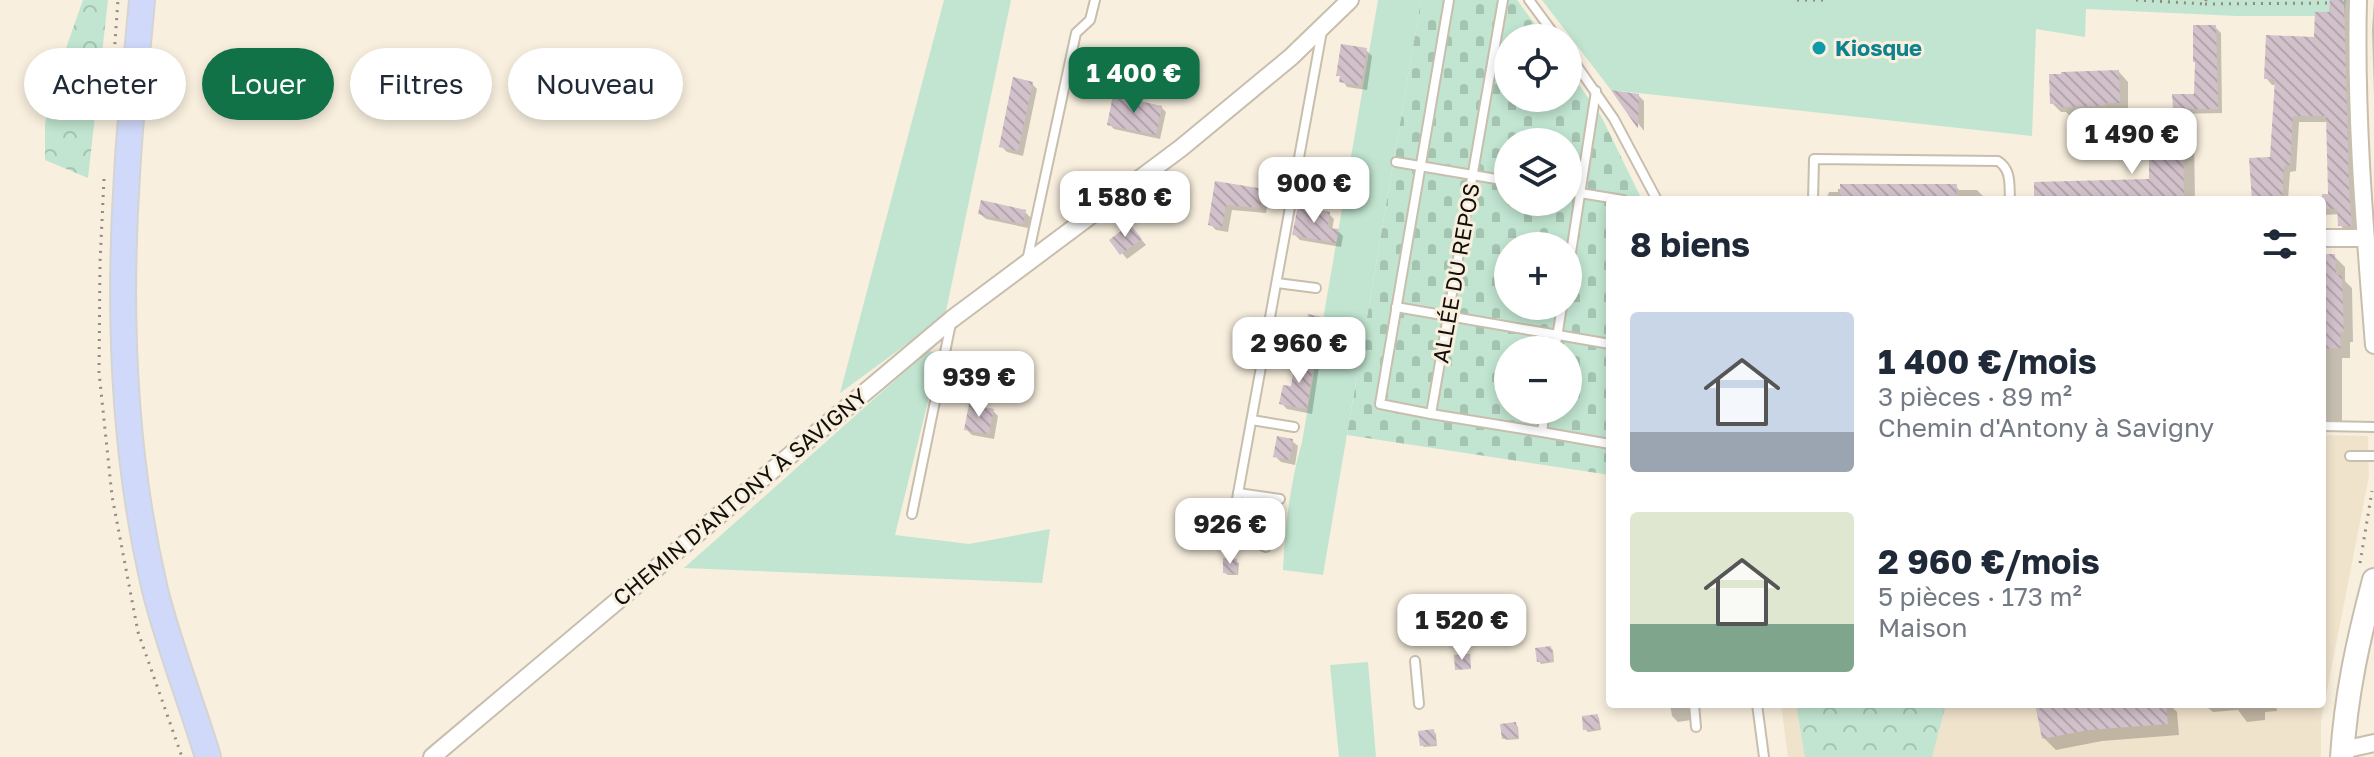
<!DOCTYPE html>
<html lang="fr">
<meta charset="utf-8">
<style>
body{margin:0;font-family:"Golos Text",sans-serif;background:#f6f6f7;color:#1f2937;height:100vh;display:flex;flex-direction:column;font-size:30px;white-space:nowrap}
*{box-sizing:border-box;margin:0}
p{font-size:26px;color:#747a83}
.icon{flex:none;width:44px;height:44px;fill:none;stroke:currentColor;stroke-width:2;stroke-linecap:round;stroke-linejoin:round}
.map{position:relative;flex:1;overflow:hidden}
.sheet{position:absolute;left:1606px;top:196px;width:720px;height:512px;display:flex;flex-direction:column;background:#fff;border-radius:8px;box-shadow:0 4px 12px #0003}
.sheet>*{flex:none}
.hud{position:absolute;left:24px;top:48px;width:760px;height:72px;display:flex;gap:16px}
.controls{position:absolute;left:1494px;top:24px;display:grid;gap:16px}
.controls a{display:grid;place-items:center;width:88px;height:88px;border-radius:50%;background:#fff;box-shadow:0 4px 12px #0003;font-size:40px}
.price{position:absolute;translate:-50% -68px;padding:0 18px;border-radius:16px;background:#fff;color:#222;font-size:26px;line-height:52px;filter:drop-shadow(0 2px 4px #0008)}
.price::after{content:'';position:absolute;left:50%;top:48px;width:24px;height:18px;margin-left:-12px;background:inherit;clip-path:polygon(0 0,100% 0,50% 100%)}
.price.selected{background:#117247;color:#fff}
ul{padding:0;list-style:none}
li{display:flex;align-items:center;gap:24px;height:200px;padding:0 24px}
li span{display:grid;place-items:center;flex:none;width:224px;height:160px;border-radius:8px;color:#555}
li>.icon{margin-inline-start:auto}
span .icon{width:96px;height:96px;fill:#fffc;stroke-width:1}
li b{font-size:34px}
h2{display:flex;justify-content:space-between;align-items:center;height:96px;padding:0 24px;font-size:34px}
.tag{padding:0 28px;border-radius:36px;background:#fff;box-shadow:0 4px 12px #0003;font-size:28px;line-height:72px}
.tag.selected{background:#117247;color:#fff}
.map>svg:first-child{display:block}
.built{fill:#f0e3cc}
.green{fill:#c1e5d0}
.forest{fill:url(#forest-crowns)}
.cemetery{fill:url(#cemetery-stones);fill-rule:evenodd}
.shadow{fill:#0003}
.building{fill:url(#building-back-hatch)}
.lines{fill:none;stroke-linecap:round;stroke-linejoin:round}
.service-casing{stroke:#c7beae;stroke-width:12}
.minor-casing{stroke:#c7beae;stroke-width:20}
.secondary-casing{stroke:#c7beae;stroke-width:26}
.primary-casing{stroke:#d4d4d3;stroke-width:28}
.path{stroke:#928b80;stroke-width:3;stroke-dasharray:2 6;stroke-linecap:butt}
.service{stroke:#fff;stroke-width:8}
.minor{stroke:#fff;stroke-width:16}
.secondary{stroke:#fff;stroke-width:22}
.primary{stroke:#d0d9fa;stroke-width:24}
.culture-dot{fill:#0f9aa8;stroke:#f8efde;stroke-width:3}
.labels{text-anchor:middle;stroke-width:6;stroke-linejoin:round;paint-order:stroke}
.culture-label{font-size:22px;font-weight:bold;fill:#0d838f;stroke:#f8efde;text-anchor:start}
.street-label{font-size:22px;fill:#120f0a;stroke:#f8efde}
</style>
<div class="map">
<svg width="2374" height="757" viewBox="0 0 2374 757">
<defs>
<pattern id="forest-crowns" width="20" height="18" patternUnits="userSpaceOnUse" patternTransform="scale(2)"><rect width="20" height="18" fill="#c1e5d0"/><path d="M2 6a3 3 0 1 1 6 0M12 15a3 3 0 1 1 6 0" fill="none" stroke="#a5c3b1"/></pattern>
<pattern id="cemetery-stones" width="16" height="16" patternUnits="userSpaceOnUse" patternTransform="scale(2)"><rect width="16" height="16" fill="#c1e5d0"/><path d="M2 7V4a2 2 0 0 1 4 0v3zM10 15v-3a2 2 0 0 1 4 0v3z" fill="#a5c3b1"/></pattern>
<pattern id="building-back-hatch" width="6" height="6" patternUnits="userSpaceOnUse" patternTransform="scale(2)"><rect width="6" height="6" fill="#d2c1ca"/><path d="M-1 5l2 2M0 0l6 6M5-1l2 2" fill="none" stroke="#b3a5ac"/></pattern>
</defs>
<rect width="100%" height="100%" fill="#f8efde"/>
<path class="built" d="M2322,435l46,1 1,40 -48,245v36h-533l-7,-53h541z"/>
<g class="green">
<path d="M944,0h67l-66,316 -105,77z"/>
<path d="M1378,0h43l-98,575 -40,-5c2,-43 7,-86 19,-128z"/>
<path d="M1542,0h804l-2,16h-107l-151,-7 -1,28 -49,-8 -4,107 -421,-46z"/>
<path d="M928,351l12,2 -45,182 74,9 81,-15 -8,54 -358,-15z"/>
<path d="M1368,662l8,95h-37l-9,-92z"/>
</g>
<g class="forest">
<path d="M83,0h25l-20,178 -43,-18v-36l9,-42z"/>
<path d="M1796,704h150l-14,53h-127z"/>
</g>
<path class="cemetery" d="M1421,0h96l28,38h-37v60h60v-29l33,47 41,84h-32v275l-263,-40zM1508,142h60v60h-60zM1508,246h60v60h-60zM1508,350h60v60h-60z"/>
<g class="shadow">
<path d="M2332,0h21l-3,24 8,208h-11l-7,-7v-11l-16,1 -2,-15h-5l-1,-3 14,-1 -2,-74h-29l-3,49 -6,1 -2,28 -34,-1 18,-40 5,-74h-5l-6,-7 50,-39 15,-25z"/>
<path d="M2374,0v95l-2,-65z"/>
<path d="M2215,27l6,6 1,80 -42,1 -5,-6 21,-12z"/>
<circle cx="1820" cy="49" r="7"/>
<path d="M1366,50l6,6 -5,34 -20,-3 -8,-12z"/>
<path d="M2119,72l9,10v29h-14v3l-45,1 -3,-3h-5l-9,-9z"/>
<path d="M1032,84l5,5 -14,67 -16,-4 -6,-6z"/>
<path d="M1615,93l23,2 6,6v30z"/>
<path d="M1161,107l5,5 -6,27 -46,-10 -5,-5z"/>
<path d="M2182,126l12,13 1,61h-159l115,-19z"/>
<path d="M1217,183l46,8 6,6 -3,16 -34,-3 -4,22 -12,-2 -6,-6z"/>
<path d="M1956,186l3,4h18l10,10h-161l3,-8h9v-3z"/>
<path d="M1025,212l6,6 -3,10 -42,-9 -6,-5z"/>
<path d="M1329,214l5,5 -2,11 6,1 5,5 -2,11 -41,-7 -6,-6z"/>
<path d="M1135,232l11,13 -19,14 -5,-6z"/>
<path d="M2322,256h12l11,11v14l7,7 1,54h-3v16h-8v67h-20z"/>
<path d="M1321,318l3,3 -3,12 -13,-4z"/>
<path d="M1313,361l6,6 -7,47 -25,-5 -6,-6z"/>
<path d="M993,411l5,5 -4,23 -22,-4 -6,-6z"/>
<path d="M1292,441l6,5 -3,19 -14,-3 -6,-6z"/>
<path d="M1236,561l3,2 -1,12h-10l-3,-2z"/>
<path d="M1551,648l2,2 1,12 -13,2 -2,-3z"/>
<path d="M1670,704h20l1,16 -13,2 -6,-6z"/>
<path d="M2037,704h132l8,8 2,23 -77,6 -46,9 -12,-12z"/>
<path d="M2203,704h73l1,7 -12,1v8l-18,2 -9,-12 -25,2z"/>
<path d="M1597,716l2,2 2,12 -13,2 -3,-3z"/>
<path d="M1515,724l3,3 1,12 -13,1 -2,-2z"/>
<path d="M1434,732l2,2 1,12 -13,1 -2,-2z"/>
</g>
<g class="building">
<path d="M2330,0h14l5,191 3,35h-14l-1,-17h-15v-15h6l-2,-78h-33l-3,49 -6,1 -2,33 -30,1 -3,-42 21,-1 5,-78h-11l2,-44 48,2 1,-25h14z"/>
<path d="M2193,25h23l2,84h-45l-1,-15h22l1,-32h-2z"/>
<circle cx="1819" cy="48" r="8"/>
<path d="M1341,44l26,4 -6,38 -22,-4 1,-6h-4z"/>
<path d="M2119,70l1,33h-15v3l-47,1v-3h-8l-1,-30h12v-2z"/>
<path d="M1013,77l20,5 -15,69 -19,-4z"/>
<path d="M1611,90l28,4 -1,35z"/>
<path d="M1113,95l49,11 -6,29 -49,-10z"/>
<path d="M2183,124l1,76h-150v-18l115,-3v-48h4v-6z"/>
<path d="M1215,181l49,8 -4,19 -34,-3 -4,23 -14,-3z"/>
<path d="M1840,184h117l-1,16h-116z"/>
<path d="M981,200l45,10 -3,14 -45,-10z"/>
<path d="M1298,206l32,6 -3,16 12,1 -3,14 -44,-8z"/>
<path d="M1130,224l12,15 -22,16 -11,-15z"/>
<path d="M2322,254h13l1,21h6l2,57h-4l1,16 -19,1z"/>
<path d="M1308,314l14,3 -3,15 -13,-3z"/>
<path d="M1296,356l18,3 -7,50 -28,-5 4,-19 8,1z"/>
<path d="M969,404l25,5 -5,25 -25,-4z"/>
<path d="M1277,436l16,3 -3,21 -17,-3z"/>
<path d="M1223,558l14,1v15l-14,-1z"/>
<path d="M1551,646l2,15 -16,1 -2,-14z"/>
<path d="M1470,654l1,15 -16,1 -1,-15z"/>
<path d="M2035,704h131l2,20 -79,6 -47,9z"/>
<path d="M1598,714l1,15 -16,1 -1,-14z"/>
<path d="M1516,722l2,15 -16,2 -2,-15z"/>
<path d="M1434,729l2,15 -16,2 -2,-15z"/>
</g>
<g class="lines">
<g class="service-casing">
<g id="service">
<path d="M1503,0l-72,414 111,18 3,-22"/>
<path d="M1529,0l28,38"/>
<path d="M1568,53l46,66 43,81"/>
<path d="M1396,162l112,19"/>
<path d="M1294,182l45,10"/>
<path d="M1568,191l55,9"/>
<path d="M1813,200l1,-41 184,2c14,9 11,24 12,39"/>
<path d="M1027,261l49,-228 14,-13 5,-20"/>
<path d="M1568,272l28,-181"/>
<path d="M1277,283l39,5"/>
<path d="M1396,307l214,37"/>
<path d="M1555,350l7,-44"/>
<path d="M1431,414l-51,-10 69,-404"/>
<path d="M1252,420l42,7"/>
<path d="M2322,426l52,1"/>
<path d="M1542,432l68,12"/>
<path d="M2350,456h24"/>
<path d="M1238,493l42,6"/>
<path d="M912,514l39,-191"/>
<path d="M1266,547l-35,-15 91,-501"/>
<path d="M1415,661l4,43"/>
<path d="M1694,704l2,23"/>
<path d="M1757,704l7,53"/>
</g>
</g>
<g class="minor-casing">
<g id="minor">
<path d="M2358,0c-3,115 7,231 16,345"/>
<path d="M2322,238h43"/>
<path d="M2352,748l22,-5"/>
<path d="M432,757l520,-438 229,-171 110,-91 59,-57"/>
</g>
</g>
<g class="secondary-casing">
<path id="secondary" d="M2342,757c4,-62 16,-117 32,-177"/>
</g>
<g class="primary-casing">
<path id="primary" d="M142,0c-5,58 -12,116 -15,175 -9,138 -4,279 28,415 14,56 36,111 53,167"/>
</g>
<g class="path">
<path d="M1797,0h29"/>
<path d="M2136,0l69,4 1,-4"/>
<path d="M2205,4l124,-1"/>
<path d="M112,84l6,-84"/>
<path d="M104,179l-4,84 -1,109 13,124 26,136 44,125"/>
<path d="M2360,563l12,-72"/>
</g>
<use href="#service" class="service"/>
<use href="#minor" class="minor"/>
<use href="#secondary" class="secondary"/>
<use href="#primary" class="primary"/>
</g>
<circle class="culture-dot" cx="1819" cy="48" r="8"/>
<g class="labels">
<g class="culture-label">
<text x="1835" y="56">Kiosque</text>
</g>
<g class="street-label">
<text transform="translate(1456 273) rotate(-80)" y="8">ALLÉE DU REPOS</text>
<text transform="translate(740 497) rotate(-40)" y="8">CHEMIN D'ANTONY À SAVIGNY</text>
</g>
</g>
</svg>
<div class="controls">
<a><svg class="icon" aria-label="locate" viewBox="0 0 24 24"><circle cx="12" cy="12" r="6"/><path d="M12 2v4M12 18v4M2 12h4M18 12h4"/></svg></a>
<a><svg class="icon" aria-label="layers" viewBox="0 0 24 24"><path d="M12 4l9 5-9 5-9-5zM3 14l9 5 9-5"/></svg></a>
<a>+</a>
<a>−</a>
</div>
<b class="price selected" style="left:1134px;top:115px">1 400 €</b>
<b class="price" style="left:2132px;top:176px">1 490 €</b>
<b class="price" style="left:1314px;top:225px">900 €</b>
<b class="price" style="left:1125px;top:239px">1 580 €</b>
<b class="price" style="left:1299px;top:385px">2 960 €</b>
<b class="price" style="left:979px;top:419px">939 €</b>
<b class="price" style="left:1230px;top:566px">926 €</b>
<b class="price" style="left:1462px;top:662px">1 520 €</b>
<div class="hud">
<a class="tag">Acheter</a>
<a class="tag selected">Louer</a>
<a class="tag">Filtres</a>
<a class="tag">Nouveau</a>
</div>
<section class="sheet">
<h2>8 biens<svg class="icon" aria-label="filters" viewBox="0 0 24 24"><path d="M4 7h16M4 17h16"/><circle cx="9" cy="7" r="2"/><circle cx="15" cy="17" r="2"/></svg></h2>
<ul>
<li><span style="background:linear-gradient(#c9d6e8 75%,#9aa5b1 0)"><svg class="icon" aria-label="home" viewBox="0 0 24 24"><path d="M3 11l9-7 9 7M6 9v11h12V9"/></svg></span><div><b>1 400 €/mois</b><p>3 pièces · 89 m²</p><p>Chemin d'Antony à Savigny</p></div></li>
<li><span style="background:linear-gradient(#dfe7d0 70%,#7fa58c 0)"><svg class="icon" aria-label="home" viewBox="0 0 24 24"><path d="M3 11l9-7 9 7M6 9v11h12V9"/></svg></span><div><b>2 960 €/mois</b><p>5 pièces · 173 m²</p><p>Maison</p></div></li>
</ul>
</section>
</div>
